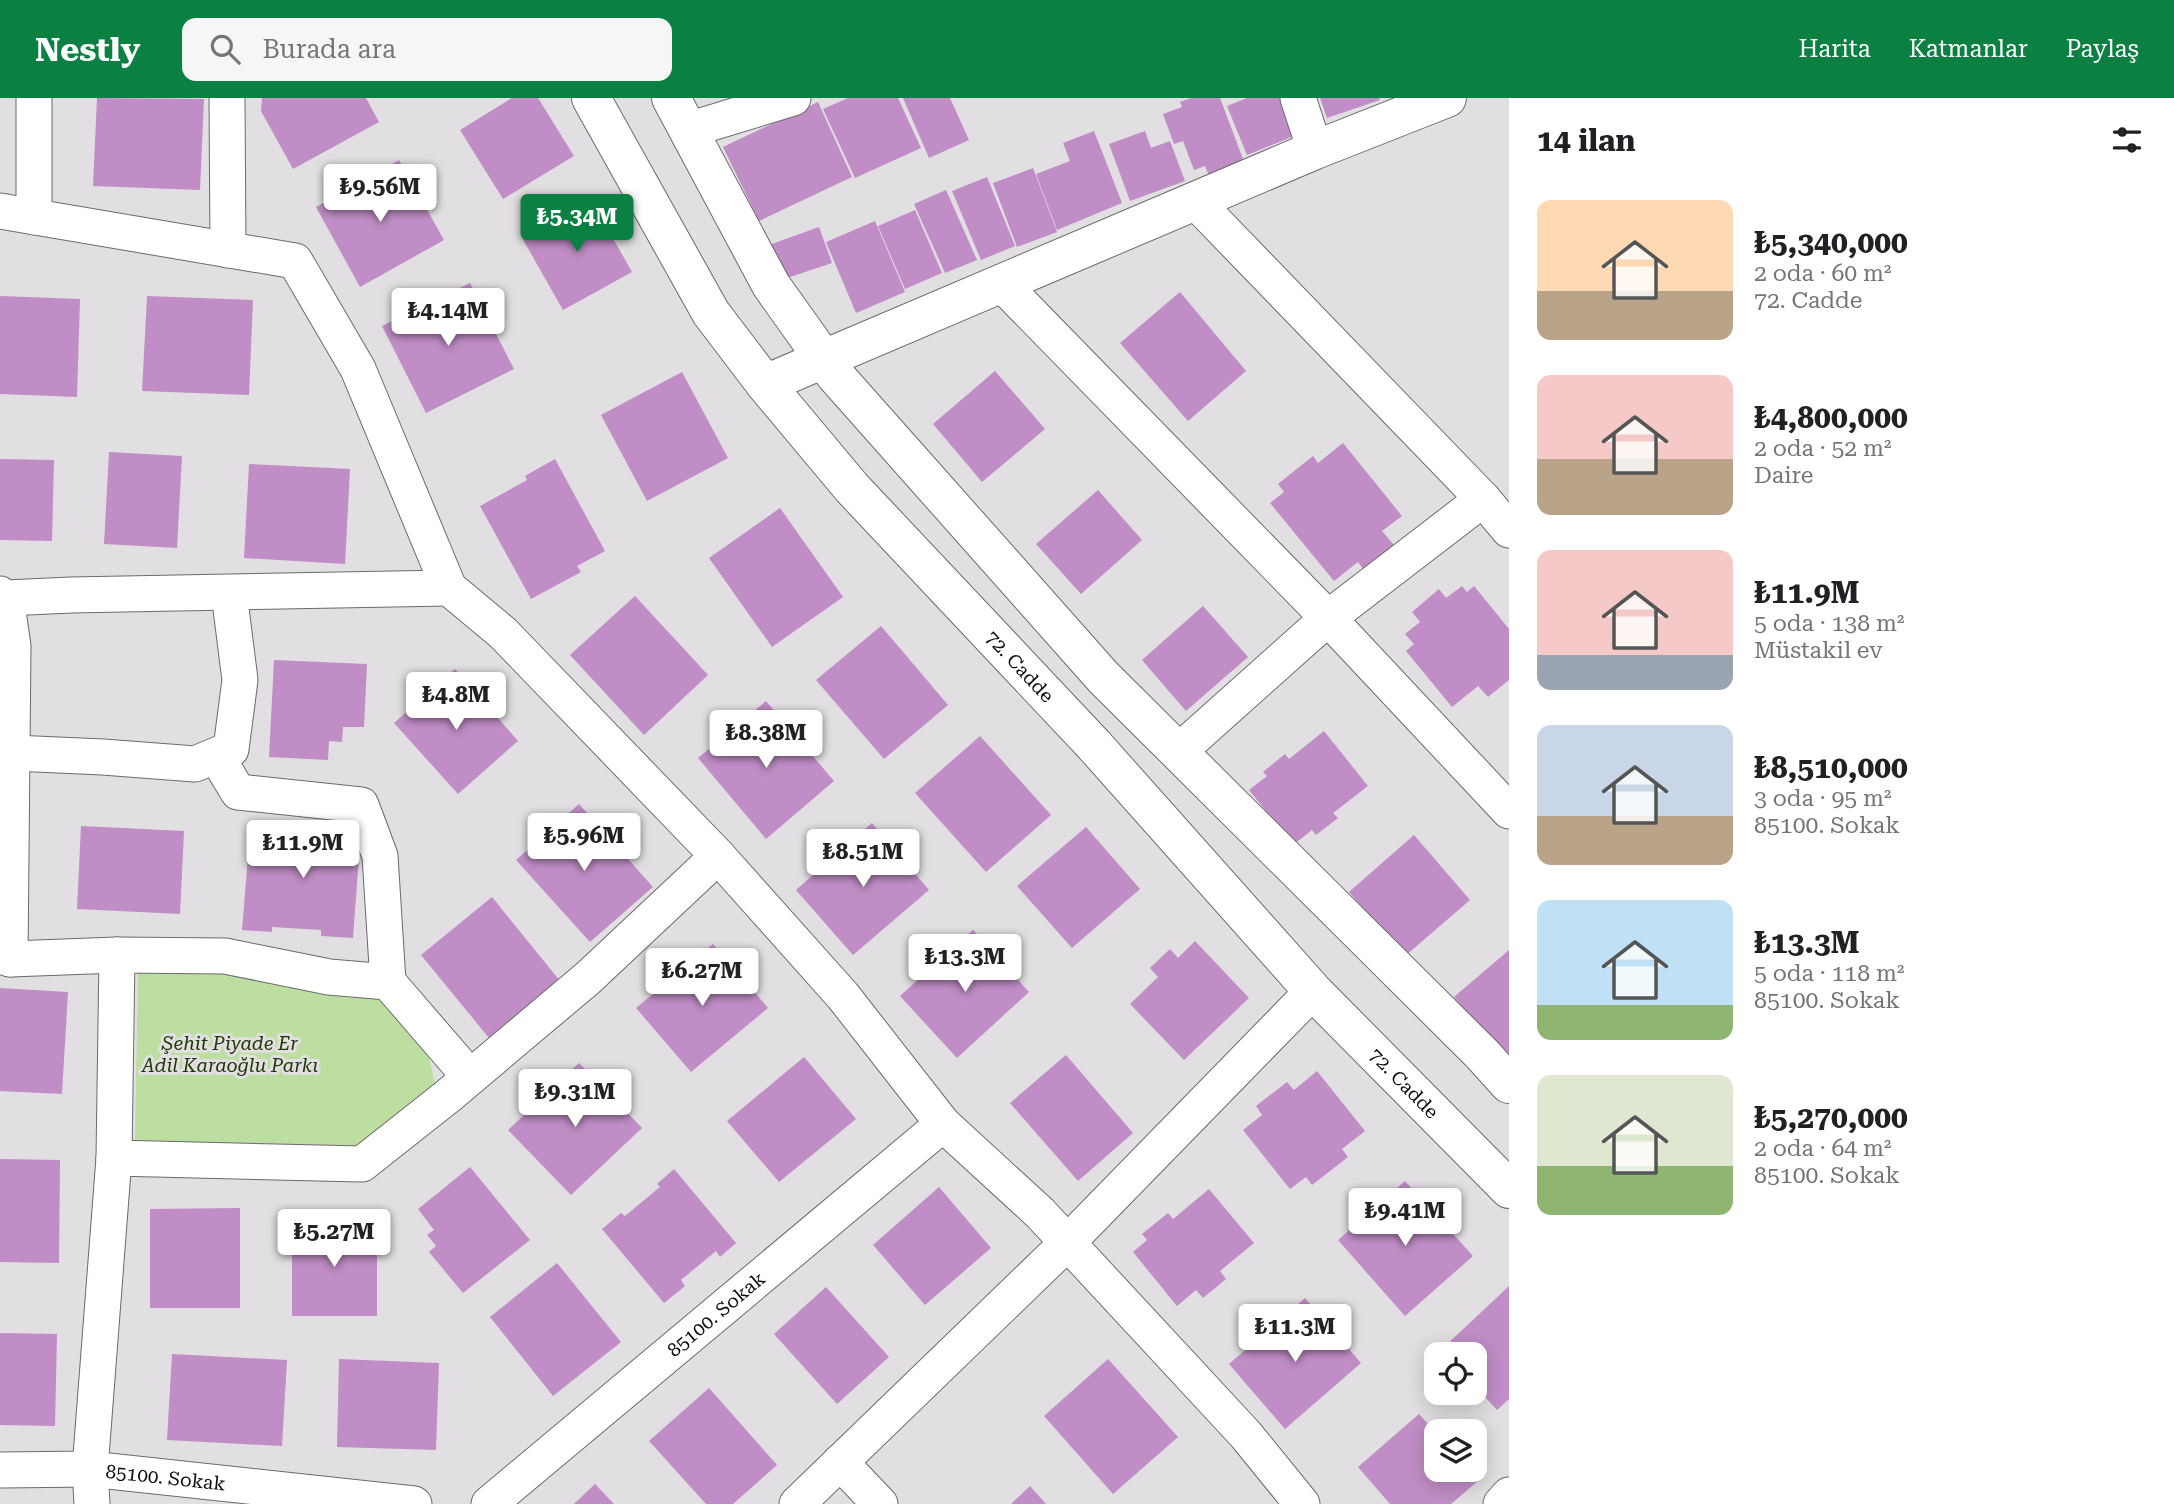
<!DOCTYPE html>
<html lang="tr">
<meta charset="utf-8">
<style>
body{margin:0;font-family:"Roboto Serif",serif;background:#f6f6f6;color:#202124;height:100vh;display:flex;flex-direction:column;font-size:26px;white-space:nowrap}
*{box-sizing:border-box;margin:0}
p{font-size:23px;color:#757577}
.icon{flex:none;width:38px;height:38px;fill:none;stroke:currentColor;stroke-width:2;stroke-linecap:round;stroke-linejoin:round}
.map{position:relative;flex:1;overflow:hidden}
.drawer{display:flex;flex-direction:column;background:#fff;width:665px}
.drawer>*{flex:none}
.fabs{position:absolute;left:1424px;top:1244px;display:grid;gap:14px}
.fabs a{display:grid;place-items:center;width:63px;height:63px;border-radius:14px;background:#fff;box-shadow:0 4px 18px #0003;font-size:35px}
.price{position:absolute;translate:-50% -60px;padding:0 16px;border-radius:7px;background:#fff;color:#222;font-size:23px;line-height:46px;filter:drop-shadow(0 2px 4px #0008)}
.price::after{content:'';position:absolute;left:50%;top:42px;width:21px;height:16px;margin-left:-10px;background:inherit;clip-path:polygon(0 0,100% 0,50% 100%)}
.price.current{background:#0b8043;color:#fff}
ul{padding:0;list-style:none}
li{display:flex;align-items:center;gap:21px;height:175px;padding:0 28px}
li span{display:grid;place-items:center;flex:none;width:196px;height:140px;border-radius:14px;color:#555}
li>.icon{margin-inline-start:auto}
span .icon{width:84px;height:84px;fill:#fffc;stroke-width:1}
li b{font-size:30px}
h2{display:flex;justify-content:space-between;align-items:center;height:84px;padding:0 28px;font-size:30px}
header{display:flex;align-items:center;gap:42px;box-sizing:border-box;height:98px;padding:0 35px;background:#0b8043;color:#fff}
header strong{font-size:33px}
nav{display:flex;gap:38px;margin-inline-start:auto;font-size:24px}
.search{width:490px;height:63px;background:#f6f6f6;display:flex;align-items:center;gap:18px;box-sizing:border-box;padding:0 24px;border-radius:14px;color:#757577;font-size:26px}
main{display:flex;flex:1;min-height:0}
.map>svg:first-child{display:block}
.green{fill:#bddea1}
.building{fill:#c08dc6}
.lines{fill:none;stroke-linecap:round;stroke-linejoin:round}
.minor-casing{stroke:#6c6a6c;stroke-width:37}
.major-casing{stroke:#6c6a6c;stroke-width:40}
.minor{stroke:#fff;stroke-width:35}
.major{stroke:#fff;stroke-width:38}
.labels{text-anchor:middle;stroke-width:6;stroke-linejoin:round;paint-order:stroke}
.street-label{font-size:19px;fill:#0f0e0f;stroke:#e1dfe1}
.park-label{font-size:19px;font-style:italic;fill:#213706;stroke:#e1dfe1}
</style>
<header>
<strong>Nestly</strong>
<div class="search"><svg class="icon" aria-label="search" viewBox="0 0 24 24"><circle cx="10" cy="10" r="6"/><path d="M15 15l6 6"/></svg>Burada ara</div>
<nav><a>Harita</a><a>Katmanlar</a><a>Paylaş</a></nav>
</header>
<main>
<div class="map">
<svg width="1509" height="1406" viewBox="0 0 1509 1406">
<rect width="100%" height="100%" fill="#e1dfe1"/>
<path class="green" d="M138,870l211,1 72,55 14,59 -71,65 -219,-3 -10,-4z"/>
<g class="building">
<path d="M97,0l107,1 -4,91 -107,-4z"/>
<path d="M262,0h104l13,24 -86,47 -32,-58z"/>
<path d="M512,0h26l36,58 -71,43 -43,-69z"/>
<path d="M848,0h50l23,50 -66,30 -32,-69z"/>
<path d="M903,0h47l19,42 -40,18z"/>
<path d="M1191,0h29l26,69 -35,14 -6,-15 -11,4 -11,-29 -9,3 -11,-30 19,-7 -2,-5z"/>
<path d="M1247,0h38l9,38 -47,19 -20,-49z"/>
<path d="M1320,0h59l1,2 -53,18z"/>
<path d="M818,4l34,75 -93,44 -36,-74z"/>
<path d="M1094,33l28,72 -65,27 -21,-56 34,-13 -7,-18z"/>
<path d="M1145,33l6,17 19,-7 15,40 -55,20 -21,-57z"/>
<path d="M399,62l45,80 -84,47 -44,-80z"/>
<path d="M1033,70l24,64 -40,15 -24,-64z"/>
<path d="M987,79l28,69 -34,14 -29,-69z"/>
<path d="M946,92l31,70 -32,13 -31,-69z"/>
<path d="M590,100l42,74 -69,38 -42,-74z"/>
<path d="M915,112l27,63 -37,16 -27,-63z"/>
<path d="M875,123l30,71 -49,21 -30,-71z"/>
<path d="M819,129l13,36 -51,17 -12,-35z"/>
<path d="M470,185l44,86 -88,44 -44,-87z"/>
<path d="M1180,194l66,79 -58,50 -68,-78z"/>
<path d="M0,198l80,3 -3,98 -77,-3z"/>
<path d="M147,198l106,4 -4,95 -107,-4z"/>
<path d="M995,273l50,58 -63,53 -49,-58z"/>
<path d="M682,274l46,86 -81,43 -46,-86z"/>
<path d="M1343,345l59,73 -20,15 13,15 -31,24 -6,-8 -24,19 -64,-78 14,-11 -6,-8 35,-28 5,7z"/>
<path d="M109,354l73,4 -5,92 -73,-4z"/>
<path d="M0,361l54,1 -2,81 -52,-1z"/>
<path d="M555,361l50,92 -28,15 4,6 -50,27 -51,-93 47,-26 -2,-4z"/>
<path d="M249,366l101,5 -5,95 -101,-6z"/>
<path d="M1098,392l44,50 -61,54 -45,-50z"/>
<path d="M780,410l63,89 -71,50 -63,-89z"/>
<path d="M1462,488l5,6 7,-6 35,43v51l-21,17 -10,-11 -26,21 -46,-56 8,-7 -9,-10 15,-12 -8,-10 27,-23 7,9z"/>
<path d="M635,498l73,79 -64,60 -74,-80z"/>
<path d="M1203,508l45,51 -62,54 -44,-51z"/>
<path d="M881,528l67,79 -64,54 -68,-79z"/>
<path d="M274,562l93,4 -3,63h-21l-1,15 -13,-1 -1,19 -59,-3z"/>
<path d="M455,571l63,72 -60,53 -64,-71z"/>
<path d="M766,603l68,80 -68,58 -68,-81z"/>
<path d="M1324,633l44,55 -35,27 5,5 -22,17 -4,-5 -19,15 -44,-55 18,-14 -4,-4 22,-18 4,5z"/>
<path d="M980,638l71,79 -65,57 -71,-79z"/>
<path d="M579,706l74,83 -63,55 -74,-82z"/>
<path d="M872,725l57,67 -76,65 -57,-65z"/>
<path d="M301,727l60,4 -8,109 -32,-2v-6l-49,-3v5l-30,-2 6,-74 7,1 2,-31 43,3z"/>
<path d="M81,728l103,5 -4,83 -103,-5z"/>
<path d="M1086,729l54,62 -68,59 -55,-62z"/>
<path d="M1414,737l56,65 -65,56 -56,-64z"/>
<path d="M492,799l68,84 -71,57 -68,-83z"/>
<path d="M973,832l56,62 -72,66 -57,-62z"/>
<path d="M1195,843l54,57 -65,62 -54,-56 28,-27 -8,-9 20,-19 8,9z"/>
<path d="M713,846l55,64 -77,64 -55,-64z"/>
<path d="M1509,852v111l-55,-64z"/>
<path d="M0,890l68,4 -6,102 -62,-3z"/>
<path d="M1066,957l67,78 -55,48 -68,-78z"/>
<path d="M804,959l52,62 -77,63 -52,-61z"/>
<path d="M579,965l63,65 -71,67 -63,-65z"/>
<path d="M1317,973l48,60 -23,18 6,8 -36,28 -6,-8 -16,12 -47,-59 19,-15 -6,-9 31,-24 7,8z"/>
<path d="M0,1061l60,1 -1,103 -59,-1z"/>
<path d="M470,1069l60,73 -67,53 -34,-41 7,-6 -9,-11 7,-5 -16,-21z"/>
<path d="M674,1071l62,74 -16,14 -4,-6 -35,29 4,6 -21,17 -62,-74 19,-16 4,3 35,-29 -3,-3z"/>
<path d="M1405,1083l68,75 -68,60 -67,-76z"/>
<path d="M939,1089l52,61 -66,57 -52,-60z"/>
<path d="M1209,1091l45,54 -34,28 6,8 -23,19 -7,-8 -19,16 -44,-54 14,-12 -5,-6 26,-21 5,6z"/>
<path d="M240,1110v100h-90v-99z"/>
<rect x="292" y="1124" width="85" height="94"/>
<path d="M557,1165l64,79 -68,54 -63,-79z"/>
<path d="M1509,1188v113l-12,11 -22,-24v-32h-30l-4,-4z"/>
<path d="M826,1189l63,70 -52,47 -63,-70z"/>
<path d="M1305,1200l56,65 -76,66 -56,-65z"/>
<path d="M0,1235l57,1 -2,92 -55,-1z"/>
<path d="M172,1256l115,6 -5,86 -115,-6z"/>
<path d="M339,1261l100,4 -3,87 -99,-3z"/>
<path d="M1108,1261l70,78 -65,57 -69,-78z"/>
<path d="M709,1290l68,77 -44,39h-27l-57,-63z"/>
<path d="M1419,1316l18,20v36h31l10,11 -27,23h-61l-32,-37z"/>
<path d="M595,1386l19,20h-40z"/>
<path d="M1030,1388l16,18h-35z"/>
</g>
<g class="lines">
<g class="minor-casing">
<g id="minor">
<path d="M34,0v119"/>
<path d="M227,0l1,152"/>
<path d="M1298,0l17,52"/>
<path d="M688,32l105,-32"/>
<path d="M1195,103l288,298 26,31"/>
<path d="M0,113l295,50 63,108 91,219 54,45 215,223 125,140 100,128 97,89 206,222 56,69"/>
<path d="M1002,186l326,334 181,193"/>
<path d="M0,496l6,4 65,-3 378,-7"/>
<path d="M6,500l7,48 -3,313"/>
<path d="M1178,654l150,-134 155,-119"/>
<path d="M13,655l90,4 92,7 36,-15 9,-69 -11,-87"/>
<path d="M217,659l21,35 123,13 19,51 8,126"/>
<path d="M0,858l10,3 107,-4 108,1 104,21 59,5 82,95"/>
<path d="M114,1060l248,6 86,-68 140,-118 130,-122"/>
<path d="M840,1364l40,42"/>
<path id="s1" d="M0,1372l90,-1 324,35"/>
<path d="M92,1406l-2,-35 24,-311 3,-203"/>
<path id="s2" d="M489,1406l454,-380"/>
<path d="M797,1406l270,-261 246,-252"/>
<path d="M1501,1406l8,-9"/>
</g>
</g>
<g class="major-casing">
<g id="major">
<path id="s3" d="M591,0l120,215 54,71 87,104 242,257 219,246 196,198"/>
<path d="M671,0l100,187 64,90 268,302 379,377 27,30"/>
<path d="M765,286l550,-234 132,-52"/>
</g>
</g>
<use href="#minor" class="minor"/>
<use href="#major" class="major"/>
</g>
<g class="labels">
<g class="street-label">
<text dy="7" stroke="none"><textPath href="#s3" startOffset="716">72. Cadde</textPath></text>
<text dy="7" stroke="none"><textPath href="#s3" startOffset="1283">72. Cadde</textPath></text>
<text dy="7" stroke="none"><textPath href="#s2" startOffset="296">85100. Sokak</textPath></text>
<text dy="7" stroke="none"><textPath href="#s1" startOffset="166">85100. Sokak</textPath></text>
</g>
<g class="park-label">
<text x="230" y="952">Şehit Piyade Er<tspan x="230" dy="22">Adil Karaoğlu Parkı</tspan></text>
</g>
</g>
</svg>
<div class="fabs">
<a><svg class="icon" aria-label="locate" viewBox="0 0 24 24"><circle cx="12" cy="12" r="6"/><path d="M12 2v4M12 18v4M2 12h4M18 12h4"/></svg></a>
<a><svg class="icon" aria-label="layers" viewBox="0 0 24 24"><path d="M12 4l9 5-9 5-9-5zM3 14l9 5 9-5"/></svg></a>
</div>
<b class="price" style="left:380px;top:126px">₺9.56M</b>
<b class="price current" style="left:577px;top:156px">₺5.34M</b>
<b class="price" style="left:448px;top:250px">₺4.14M</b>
<b class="price" style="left:456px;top:634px">₺4.8M</b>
<b class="price" style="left:766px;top:672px">₺8.38M</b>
<b class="price" style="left:584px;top:775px">₺5.96M</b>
<b class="price" style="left:303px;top:782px">₺11.9M</b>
<b class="price" style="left:863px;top:791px">₺8.51M</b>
<b class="price" style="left:965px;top:896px">₺13.3M</b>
<b class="price" style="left:702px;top:910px">₺6.27M</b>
<b class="price" style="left:575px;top:1031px">₺9.31M</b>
<b class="price" style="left:1405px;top:1150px">₺9.41M</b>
<b class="price" style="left:334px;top:1171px">₺5.27M</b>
<b class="price" style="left:1295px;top:1266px">₺11.3M</b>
</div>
<section class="drawer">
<h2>14 ilan<svg class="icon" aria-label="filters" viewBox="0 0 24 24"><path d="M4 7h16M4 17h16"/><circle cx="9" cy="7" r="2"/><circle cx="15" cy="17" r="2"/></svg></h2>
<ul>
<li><span style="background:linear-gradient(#ffd9b3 65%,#b9a48a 0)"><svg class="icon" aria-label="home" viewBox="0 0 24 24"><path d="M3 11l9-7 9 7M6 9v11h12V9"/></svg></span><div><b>₺5,340,000</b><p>2 oda · 60 m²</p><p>72. Cadde</p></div></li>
<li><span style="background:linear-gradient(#f6c9c9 60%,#b9a48a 0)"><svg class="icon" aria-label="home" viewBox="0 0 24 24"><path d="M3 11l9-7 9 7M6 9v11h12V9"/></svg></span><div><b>₺4,800,000</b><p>2 oda · 52 m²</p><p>Daire</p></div></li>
<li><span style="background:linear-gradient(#f6c9c9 75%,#9aa5b1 0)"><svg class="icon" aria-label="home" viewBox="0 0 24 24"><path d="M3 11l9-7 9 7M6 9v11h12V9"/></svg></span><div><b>₺11.9M</b><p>5 oda · 138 m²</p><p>Müstakil ev</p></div></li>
<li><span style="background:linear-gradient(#c9d6e8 65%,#b9a48a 0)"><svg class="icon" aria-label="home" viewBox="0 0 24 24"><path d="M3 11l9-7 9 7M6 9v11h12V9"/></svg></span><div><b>₺8,510,000</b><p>3 oda · 95 m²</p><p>85100. Sokak</p></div></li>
<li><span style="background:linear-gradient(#bfe0f5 75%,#8fb573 0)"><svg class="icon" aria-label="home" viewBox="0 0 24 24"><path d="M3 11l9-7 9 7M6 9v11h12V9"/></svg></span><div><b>₺13.3M</b><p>5 oda · 118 m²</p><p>85100. Sokak</p></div></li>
<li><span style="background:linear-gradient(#dfe7d0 65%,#8fb573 0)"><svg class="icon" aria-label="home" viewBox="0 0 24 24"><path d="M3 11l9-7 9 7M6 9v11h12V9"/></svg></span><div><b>₺5,270,000</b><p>2 oda · 64 m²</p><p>85100. Sokak</p></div></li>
</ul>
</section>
</main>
